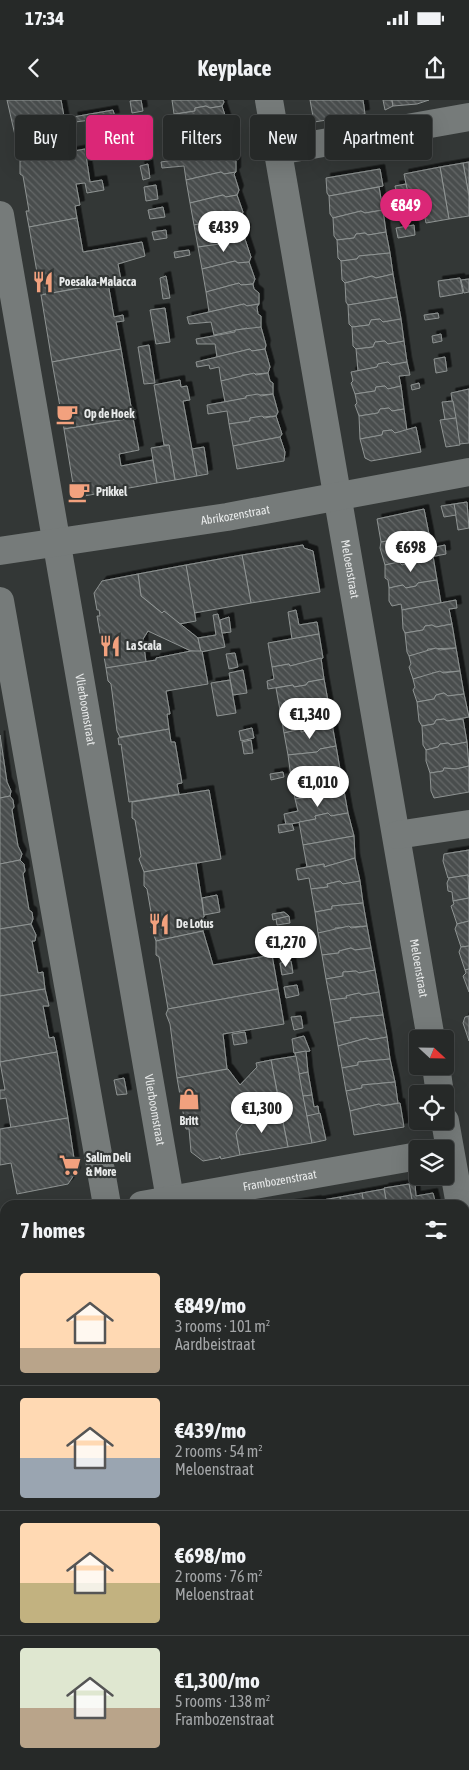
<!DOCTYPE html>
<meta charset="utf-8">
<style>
body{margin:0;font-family:"Asap Condensed",sans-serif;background:#2e3130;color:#f1f3f6;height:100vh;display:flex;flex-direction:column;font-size:19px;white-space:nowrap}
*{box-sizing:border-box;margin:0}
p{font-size:16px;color:#a4a6a8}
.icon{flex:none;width:28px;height:28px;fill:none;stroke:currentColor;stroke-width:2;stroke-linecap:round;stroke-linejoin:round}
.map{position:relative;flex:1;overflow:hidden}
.details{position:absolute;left:0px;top:1100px;width:470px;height:570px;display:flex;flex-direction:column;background:#262928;border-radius:15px 15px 0 0;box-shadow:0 5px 20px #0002,0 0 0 1px #424545}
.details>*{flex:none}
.top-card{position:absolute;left:15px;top:15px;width:440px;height:45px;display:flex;gap:10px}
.needle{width:32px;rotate:112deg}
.controls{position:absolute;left:409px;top:930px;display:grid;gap:10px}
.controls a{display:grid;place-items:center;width:45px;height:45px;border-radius:5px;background:#262928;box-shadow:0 5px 20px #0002,0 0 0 1px #424545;font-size:25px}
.price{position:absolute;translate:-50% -42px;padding:0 11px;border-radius:18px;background:#fff;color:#222;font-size:16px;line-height:32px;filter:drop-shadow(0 1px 2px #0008)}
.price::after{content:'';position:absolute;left:50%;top:30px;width:15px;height:11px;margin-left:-8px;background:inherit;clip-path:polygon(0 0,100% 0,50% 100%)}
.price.current{background:#db2777;color:#fff}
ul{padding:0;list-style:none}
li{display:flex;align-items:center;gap:15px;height:125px;padding:0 20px}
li+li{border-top:1px solid #424545}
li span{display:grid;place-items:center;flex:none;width:140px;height:100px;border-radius:5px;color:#555}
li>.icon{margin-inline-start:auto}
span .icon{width:60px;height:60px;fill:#fffc;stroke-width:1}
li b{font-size:21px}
h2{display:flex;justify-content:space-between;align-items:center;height:60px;padding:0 20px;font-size:21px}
.pill{padding:0 18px;border-radius:5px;background:#262928;box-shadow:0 5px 20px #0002,0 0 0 1px #424545;font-size:18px;line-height:45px}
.pill.current{background:#db2777;color:#fff}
.status{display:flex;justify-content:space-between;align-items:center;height:35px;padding:0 25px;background:#262928;direction:ltr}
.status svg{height:14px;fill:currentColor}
header{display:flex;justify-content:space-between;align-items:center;height:65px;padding:0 20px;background:#262928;font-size:22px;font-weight:700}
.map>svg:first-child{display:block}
.building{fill:url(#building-back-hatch);stroke:#8e9392;filter:url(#shadow)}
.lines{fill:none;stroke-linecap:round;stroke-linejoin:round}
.minor{stroke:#767b7a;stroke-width:28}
.labels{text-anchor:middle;stroke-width:4.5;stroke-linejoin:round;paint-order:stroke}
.poi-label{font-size:12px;font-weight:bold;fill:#e8eaea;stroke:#333736;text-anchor:start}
.street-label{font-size:12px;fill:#e8eaea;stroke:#333736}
</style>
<div class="status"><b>17:34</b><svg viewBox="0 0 49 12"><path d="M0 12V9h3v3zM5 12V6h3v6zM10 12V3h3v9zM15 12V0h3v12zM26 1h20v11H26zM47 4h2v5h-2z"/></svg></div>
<header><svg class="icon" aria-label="back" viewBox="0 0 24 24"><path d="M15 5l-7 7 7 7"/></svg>Keyplace<svg class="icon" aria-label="share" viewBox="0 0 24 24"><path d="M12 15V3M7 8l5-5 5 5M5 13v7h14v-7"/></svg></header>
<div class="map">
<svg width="469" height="1670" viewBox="0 0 469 1670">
<defs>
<pattern id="building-back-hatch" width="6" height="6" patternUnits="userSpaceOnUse" patternTransform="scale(1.25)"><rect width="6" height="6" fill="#4a4e4e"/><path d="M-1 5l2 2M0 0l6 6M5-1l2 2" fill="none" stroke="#646868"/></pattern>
<filter id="shadow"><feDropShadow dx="4.5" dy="-4.5" stdDeviation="0" flood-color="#0009"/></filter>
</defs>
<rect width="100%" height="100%" fill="#333736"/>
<g class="building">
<path d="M7,0h54l7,38 -5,1 3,14 -46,8 -4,-5 1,-12z"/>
<path d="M141,0l2,11 -11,2 -2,-12z"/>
<path d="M172,0h51l1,2 -2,4 -12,2 -4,-2 -11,2v3l-21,3z"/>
<path d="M310,0h53l2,14 -51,8z"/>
<path d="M383,0h9l1,6 -8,4z"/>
<path d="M392,0h37l-12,4 -24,2z"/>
<path d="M206,6l4,2 12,-2 6,18 -2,4 -12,3 -3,-3 -11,3v2l-21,4 -2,-11 -5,1 -2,-12 25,-4v-3z"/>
<path d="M113,10l2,7 -40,5 -2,-5z"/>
<path d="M211,28l3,3 12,-3 1,9 3,2v11l-13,3 -2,-3 -12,3 1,2 -29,5 -4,-21 29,-6v-2z"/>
<path d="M85,49l5,33 12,-2 2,10 -17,3 -2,-10 -9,1 4,21 -5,1 2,12 -48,9 -3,-16h3l-6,-35 -3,-2v-13z"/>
<path d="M215,50l2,3 13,-3 1,7 5,4v11l-12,2 -3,-2 -35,8 -2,-14 -22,2 -1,-6 43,-7 -1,-2z"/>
<path d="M469,62v34l-6,-33z"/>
<path d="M463,63l6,33v20l-20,3 -9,-52z"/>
<path d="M148,64l2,14 -7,2 -3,-14z"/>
<path d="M440,67l9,52 -23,4 -5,-25 -12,1 -5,-25z"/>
<path d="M380,69l3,17 -54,10 -2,-3 -1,-15z"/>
<path d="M221,72l3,2 12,-2 -2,2 5,16 -2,5 -11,2 -3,-2 -33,8 -4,-23z"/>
<path d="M406,84l2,9 -11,2 -2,-9z"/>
<path d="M156,85l2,14 -12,2 -2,-14z"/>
<path d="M379,87l4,23 -18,3 -4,-2 -28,7 -3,-4 -1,-18z"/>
<path d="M223,95l3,2 11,-2 6,17 -2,5 -26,1 1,3 -22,4 -4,-22z"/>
<path d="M410,104l1,9 -14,2 -1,-9z"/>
<path d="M163,107l2,10 -15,2 -2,-9z"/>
<path d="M383,110l3,22 -18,3 -3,-2 -9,1 -2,4 -17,2 -3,-4 -1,-18 28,-7 4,2z"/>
<path d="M227,116l2,2 12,-1 2,9 3,2 -1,11 -11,2 -3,-2 -12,2 1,3 -22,3 -4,-22 22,-4 -1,-3z"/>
<path d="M77,118l6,34 59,-10 3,14 -27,8 3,16 -80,15 -12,-68z"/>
<path d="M414,125l1,10 -17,3 -2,-10z"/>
<path d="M166,130l1,8 -13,2 -2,-8z"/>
<path d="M386,132l4,21 -31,3 -2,3 -16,2 -3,-3 -1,-18 17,-2 2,-4 9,-1 3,2z"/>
<path d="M231,139l3,2 11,-2 6,18 -2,5 -11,1 -3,-2 -33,8 -4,-22 22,-3 -1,-3z"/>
<path d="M189,150l1,5 -15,3 -1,-6z"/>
<path d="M390,153l3,21 -17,4 -4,-2 -27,7 -3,-3 -1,-19 16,-2 2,-3z"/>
<path d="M235,161l3,2 11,-1 6,17 -2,5 -12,1 -2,-2 -33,9 -4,-23z"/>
<path d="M393,174l4,23 -49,8 -2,-3 -1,-19 27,-7 4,2z"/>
<path d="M166,176l4,22 -7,1 -3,-21z"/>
<path d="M460,178l3,15 -23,4 -2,-16z"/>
<path d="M469,179v13l-5,1 -3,-13z"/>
<path d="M108,183l6,34 9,-2 1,6 -8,1 5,27 -69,13 -11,-67z"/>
<path d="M239,183l2,2 12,-1 1,5 5,4v11l-12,2 -3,-2 -35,8 -3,-20z"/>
<path d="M397,197l4,22 -18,3 -3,-3 -9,1 -2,5 -17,2 -3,-3 -1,-19z"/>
<path d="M244,204l3,2 12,-2 -2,3 1,7 3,2v11l-12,3 -2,-2 -33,7 -3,-13 -22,2 -2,-7z"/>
<path d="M165,208l5,34 -14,2 -6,-34z"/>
<path d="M438,213l1,5 -14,2 -1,-5z"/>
<path d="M380,219l3,3 18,-3 3,22 -16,3 -3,-3 -10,1 -2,5 -17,2 -3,-3 -1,-19 17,-2 2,-5z"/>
<path d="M261,227l5,18 -1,4 -13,2 -2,-2 -33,8 -2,-13h-18l-1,-5 39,-7v-2z"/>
<path d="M441,234l1,7 -9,2 -1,-7z"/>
<path d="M385,241l3,3 16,-3 3,21 -16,3 -3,-3 -10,2 -1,3 -19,4 -2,-22 17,-2 2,-5z"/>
<path d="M149,245l6,38 -11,1 -6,-37z"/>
<path d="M121,249l12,69 -69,11 -12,-67z"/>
<path d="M250,249l2,2 13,-2 5,18 -2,6 -26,2v2l-21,4 -2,-14 -9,2 -1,-4 -12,2 -1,-5z"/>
<path d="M445,257l2,14 -11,2 -2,-14z"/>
<path d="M388,262l3,3 16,-3 3,13 -11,1 2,10 -13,3 -3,-3 -9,1 -1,4 -20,3 -4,-11 2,-2 -2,-9 26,-5 1,-3z"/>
<path d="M254,273l2,2 12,-2 2,8 3,2v11l-27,2v2l-21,4 -4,-21z"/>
<path d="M180,280l1,7 6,-1 3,14 -7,1 14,75 -22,4 -6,-35h-5l-10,-60z"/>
<path d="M419,283l1,5 -8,2 -1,-5z"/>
<path d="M385,286l3,3 13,-3 3,23 -12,2 -3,-3 -9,1 -2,4 -19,3 -4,-11 2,-2 -2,-9 20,-3 1,-4z"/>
<path d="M469,289v54l-10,1 -8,-51z"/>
<path d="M258,294l3,2 12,-2 5,18 -2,4 -26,2v3l-21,3 -2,-13 -19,3 -1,-9 39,-7v-2z"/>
<path d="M453,301l3,17 -11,2 -3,-18z"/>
<path d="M389,308l3,3 12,-2 3,22 -12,2 -3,-3 -9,1 -1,4 -22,4 -1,-23 19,-3 2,-4z"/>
<path d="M262,316l2,2 12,-2 6,18 -2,3 -47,9 -4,-22 21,-3v-3z"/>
<path d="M133,318l6,32 -20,4 2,12 32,-6 4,23 -73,13 -10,-6 -10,-61z"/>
<path d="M456,318l4,27 -14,2 -6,-27z"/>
<path d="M416,327l5,25 -50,9 -6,-3 -5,-19 22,-4 1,-4 9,-1 3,3z"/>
<path d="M280,337l5,15 -1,9 -47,8 -4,-23z"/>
<path d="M169,345l6,35 -18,3 -6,-35z"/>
<path d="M204,347l4,27 -11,2 -5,-27z"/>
<path d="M467,402l2,26 -11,2 -4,-26z"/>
<path d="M454,404l2,11 -12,2 -3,-11z"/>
<path d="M424,409l5,25 -48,8 -4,-23z"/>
<path d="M429,434l2,14 14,-3 1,9 -32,6 -2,3 -10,2 -3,-3 -14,3 -5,-17 1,-6z"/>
<path d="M303,445l1,3 9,3 7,41 -69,11 -9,-48z"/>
<path d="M242,455l9,48 -57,10 -8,-48z"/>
<path d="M433,456l4,24 -19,3 -2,3 -10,2 -3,-3 -14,3 -1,-8 -3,-2v-13l14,-3 3,3z"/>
<path d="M186,465l10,56 -17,3 -15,-13 -2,2 -21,-17 -3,-22z"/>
<path d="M138,474l3,22 21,17 2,-2 34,27 3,14 -10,-1 -43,-20 -5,8 3,23 -40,6 -9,-52h3l-1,-6h-2l-3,-17 8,-12z"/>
<path d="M437,480l4,23 -39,7 -1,-6 -9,2 -3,-5v-13l14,-3 3,3 10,-2 2,-3z"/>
<path d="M456,500l1,8 -8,1 3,15 -16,3 -4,-2 -7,1 -2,4 -18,3 -2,-4 -1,-19z"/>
<path d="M296,510l3,15 18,-3 2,12 -27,5 -4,-27z"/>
<path d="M218,514l7,33 -24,5 -3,-14 18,-3 -3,-20z"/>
<path d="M229,517l2,15 -9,1 -2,-13z"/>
<path d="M452,524l4,24 -28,1 -2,3 -17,4 -2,-4 -2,-19 18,-3 2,-4 7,-1 4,2z"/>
<path d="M319,534l4,24 -33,8 -1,-2 -17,3 -4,-24z"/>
<path d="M436,548l4,2 16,-2 4,23 -28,2 -2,3 -17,3 -4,-12 2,-3 -2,-8z"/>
<path d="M191,551h11l6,33 -42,7 4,23h-3l2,15 -49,8 -3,-6 -6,-47 -3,-3 -2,-13 50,-8v-2z"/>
<path d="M235,553l3,14 -9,2 -3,-15z"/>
<path d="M321,558l3,21 -16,3 -2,3 -12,2 -1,-2 -25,4 -1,-8 7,-2 -2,-12 17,-3 1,2z"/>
<path d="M243,570l4,23 -14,2 -4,-22z"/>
<path d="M440,571l3,2 17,-2 4,23 -16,2 -4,-3 -8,2 -2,4 -17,3 -4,-12 2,-3 -2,-8z"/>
<path d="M324,579l4,22 -16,3 -3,3 -12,2v-3l-17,4 -4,-22 17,-3 1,2 12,-2 2,-3z"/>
<path d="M230,580l6,33 -19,3 -6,-33z"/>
<path d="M444,593l4,3 16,-2 5,23 -22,4 -3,-2 -8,1 -2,4 -12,2 -3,-5 -2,-19 17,-3 2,-4z"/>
<path d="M328,601l4,23 -16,3 -2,3 -13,2v-3l-17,4 -4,-23 17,-4v3l12,-2 3,-3z"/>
<path d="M444,619l3,2 16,-2 4,23 -16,3 -3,-2 -8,1 -2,3 -12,3 -3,-5 -1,-19 12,-2 2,-4z"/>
<path d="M332,624l4,22 -16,3 -3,3 -29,3 -4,-22 17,-4v3l13,-2 2,-3z"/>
<path d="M252,628l2,10 -13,3 -2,-10z"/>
<path d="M169,629l2,13h4l7,41 -5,1 2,10 -50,8 -8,-58 -2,1 -1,-7z"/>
<path d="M0,635l7,47 4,9 -1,5 -10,2z"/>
<path d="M251,640l2,13 -9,1 -2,-12z"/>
<path d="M467,642l2,24 -13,3 -12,-1 -1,3 -13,2 -4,-12v-11l12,-3 2,-3 8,-1 3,2z"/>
<path d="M336,646l4,23 -16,3 -2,3 -13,2 -1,-3 -17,3 -3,-22 29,-3 3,-3z"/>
<path d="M469,666v26l-35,6 -3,-7 -1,-18 13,-2 1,-3 12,1z"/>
<path d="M340,669l4,22 -31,8 -1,-2 -17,2 -4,-22 17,-3 1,3 13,-2 2,-3z"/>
<path d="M283,672l1,5 -13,3 -1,-6z"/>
<path d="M209,690l12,69 -77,13 -5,-13 2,-3 -6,-36 -3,-2v-16z"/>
<path d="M344,691l4,22 -17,3 -3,-3 -13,3 1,3 -30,6 -2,-11 14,-3 -3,-12 17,-2 1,2z"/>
<path d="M10,696l3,4 1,7 -2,3 6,36 4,8 -2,6 -20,4v-66z"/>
<path d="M328,713l3,3 17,-3 6,23 -51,9 -4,-23 17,-3 -1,-3z"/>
<path d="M286,724h6l2,6 -15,3 -1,-8z"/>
<path d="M354,736l1,22 -31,9v-3l-17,3 -4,-22z"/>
<path d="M469,750v27l-1,-2 -20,3 -5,-17 1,-7z"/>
<path d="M355,758l5,23 -17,3 -3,-3 -13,3 1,3 -17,2 -2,-11 -11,2 -2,-11 28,-5v3z"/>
<path d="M20,760l4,4 1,7 -2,3 6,36 3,2 1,7 -2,5 -31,5v-65z"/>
<path d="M196,763l8,52v2l-3,1 2,13 -47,10 -5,-14 2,-3 -6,-35 -3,-3v-14z"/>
<path d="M468,775l1,23 -16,3 -1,-9 -4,-1 -1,-8 2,-5z"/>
<path d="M340,781l3,3 17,-3 3,22 -31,3v3l-17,3 -4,-23 17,-2 -1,-3z"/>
<path d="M217,795l3,17 -16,3 -2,-17z"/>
<path d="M469,798v23l-12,3 -6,-18 3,-2 -1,-3z"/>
<path d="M363,803l4,23 -32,2v3l-17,2 -3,-21 17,-3v-3z"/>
<path d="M284,812l5,4 -16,4 -1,-6z"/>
<path d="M289,816l1,7 -13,2 -1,-6z"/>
<path d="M469,821v25l-8,1 -6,-18 2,-5z"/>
<path d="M31,824l5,11 -1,6h-3l6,32 5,-1 2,17 -45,7v-67z"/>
<path d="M349,826l2,2 16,-2 4,22 -16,2 -4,-2 -12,3v2l-17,2 -4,-22z"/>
<path d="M203,831l10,34 59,-10 6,34 -110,20 -9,-52 -3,-2v-14z"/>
<path d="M469,846v23l-4,1 -6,-18 2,-5z"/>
<path d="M351,848l4,2 16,-2 4,22 -16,3 -3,-2 -13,1v4l-17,3 -4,-24 17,-2v-2z"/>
<path d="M291,861l2,12 -11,2 -2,-12z"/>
<path d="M469,869v23l-6,-16 3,-3 -1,-3z"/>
<path d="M375,870l4,22 -17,3 -3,-2 -13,3 1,2 -17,2 -4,-21 17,-3v-4l13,-1 3,2z"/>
<path d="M297,885l2,10 -13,3 -2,-11z"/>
<path d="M45,889l4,17h-6l6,32 5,-1 3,15 -57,10v-66z"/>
<path d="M278,889l6,35 -61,10 4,35 -50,9 -7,-54 -4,-10 2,-5z"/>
<path d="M379,892l4,23 -33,3 1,2 -17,3 -4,-23 17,-2 -1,-2 13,-3 3,2z"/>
<path d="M383,915l4,22 -17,3 -3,-2 -29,8 -4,-23 17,-3 -1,-2z"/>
<path d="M301,916l2,12 -9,2 -3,-13z"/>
<path d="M469,916v25l-6,-18 2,-6z"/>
<path d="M245,932l2,11 -13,2 -2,-11z"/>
<path d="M304,936l6,15 -16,2 -2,-14z"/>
<path d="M387,937l3,22 -32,3v3l-16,3 -4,-22 29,-8 3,2z"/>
<path d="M306,951l2,21 -9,2 -4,-21z"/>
<path d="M57,952l11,66 -57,10 -5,-30 -6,1v-9h5l-5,-28z"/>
<path d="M296,956l16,87 -24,4 -17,-87z"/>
<path d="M390,959l5,23 -33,3v3l-16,3 -4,-23 16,-3v-3z"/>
<path d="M271,960l10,53 -21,4 -11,-3 -13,19 4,22 -19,4 -1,-3 -1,2 -16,3 -12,-9 -2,-23h-3l-9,-51 51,-9 12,16 17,-18 -1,-4z"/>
<path d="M308,972l4,23 -9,1 -4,-22z"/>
<path d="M124,978l3,16 -10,1 -3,-15z"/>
<path d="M395,982l3,21 -16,3 -3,-2 -29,7 -4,-20 16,-3v-3z"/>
<path d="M312,995l2,12 4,-1 1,8 -12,2 -4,-20z"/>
<path d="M400,1003l4,24 -50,8 -4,-24 29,-7 3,2z"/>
<path d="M281,1013l7,34 -48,8 -4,-22 13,-19 11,3z"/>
<path d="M320,1013l6,27 -14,3 -5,-27z"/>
<path d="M68,1018l8,54 -8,12 -51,10 -6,-31 -11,2v-36z"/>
<path d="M409,1084h6l1,12 17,-3 3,12h-23z"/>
<path d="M409,1084l4,21h-26l-3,-17z"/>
<path d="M384,1089l3,16h-23l-2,-12z"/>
<path d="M362,1093l2,12h-23l-1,-8z"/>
<path d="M340,1097l1,8h-23l-1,-4z"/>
<path d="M317,1100l1,5h-32z"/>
<path d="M5,1154v42h-1l-1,-7 -3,1v-35z"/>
<path d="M2,1229l3,19h-5v-18z"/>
<path d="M5,1248v15l-5,1v-15z"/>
<path d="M468,1291l1,23h-4v-22z"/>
<rect x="465" y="1314" width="4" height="23"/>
<rect x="465" y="1337" width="4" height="24"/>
<path d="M465,1361h4v21l-4,1z"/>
<path d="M469,1382v24l-4,1v-24z"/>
<path d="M469,1406v22l-4,1v-22z"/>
<path d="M469,1428v23l-4,1v-23z"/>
<path d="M5,1430v9l-5,1v-9z"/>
<path d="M469,1451v23l-4,1v-23z"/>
<path d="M469,1474v20l-4,1v-20z"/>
<path d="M469,1494v22l-4,1v-22z"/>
<path d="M0,1495h5v8l-5,1z"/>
<path d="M469,1516v20l-4,1v-20z"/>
<path d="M469,1556v20l-4,1v-20z"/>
<path d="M5,1655v10h14l1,4 -20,1v-14z"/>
<path d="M117,1665l1,5h-16l-1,-4z"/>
<path d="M130,1665h49l1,5h-49z"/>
<path d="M300,1665h45l1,5h-45z"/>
</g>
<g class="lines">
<g class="minor">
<path id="s1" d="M269,0l162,939"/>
<path d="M278,51l191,-34"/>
<path id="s2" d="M0,115l171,990"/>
<path id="s3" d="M0,451l227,-34 242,-45"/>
<path d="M0,501l107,604"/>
<path d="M397,735l72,-11"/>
<path d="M436,966l4,28"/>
<path d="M445,1021l15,84"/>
<path id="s4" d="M142,1105l276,-49"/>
<path d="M465,1129l4,21"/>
<path d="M0,1130l5,-1"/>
<path d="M207,1665l1,5"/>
<path d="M268,1665l1,5"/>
</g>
</g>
<defs>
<g id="restaurant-bare" transform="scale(1.725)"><path d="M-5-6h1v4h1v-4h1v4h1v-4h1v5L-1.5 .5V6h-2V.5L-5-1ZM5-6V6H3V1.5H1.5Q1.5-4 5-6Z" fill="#f2a17e" stroke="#333736" stroke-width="2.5" paint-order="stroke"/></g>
<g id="cafe-bare" transform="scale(1.725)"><path d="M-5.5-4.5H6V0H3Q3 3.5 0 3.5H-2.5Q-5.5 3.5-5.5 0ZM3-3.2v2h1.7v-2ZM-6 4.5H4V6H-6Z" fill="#f2a17e" stroke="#333736" stroke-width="2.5" paint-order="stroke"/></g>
<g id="shop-bare" transform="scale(1.725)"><path d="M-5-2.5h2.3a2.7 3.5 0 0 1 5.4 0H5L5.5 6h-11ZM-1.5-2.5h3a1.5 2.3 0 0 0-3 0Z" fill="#f2a17e" stroke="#333736" stroke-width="2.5" paint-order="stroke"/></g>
<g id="supermarket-bare" transform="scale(1.725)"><path d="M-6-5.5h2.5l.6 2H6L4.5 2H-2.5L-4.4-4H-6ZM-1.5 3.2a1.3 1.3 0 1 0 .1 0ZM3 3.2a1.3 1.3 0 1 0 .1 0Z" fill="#f2a17e" stroke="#333736" stroke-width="2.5" paint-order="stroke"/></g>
</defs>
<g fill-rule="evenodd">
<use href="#restaurant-bare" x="43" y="182"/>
<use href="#cafe-bare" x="67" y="314"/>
<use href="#cafe-bare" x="79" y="392"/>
<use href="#restaurant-bare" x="110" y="546"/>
<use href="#restaurant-bare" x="159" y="824"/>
<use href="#shop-bare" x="189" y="999"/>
<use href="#supermarket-bare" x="70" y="1065"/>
</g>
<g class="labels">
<g class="poi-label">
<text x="59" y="186">Poesaka-Malacca</text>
<text x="84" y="318">Op de Hoek</text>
<text x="96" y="396">Prikkel</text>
<text x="126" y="550">La Scala</text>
<text x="176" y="828">De Lotus</text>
<text x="189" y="1025" text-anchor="middle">Britt</text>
<text x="86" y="1062">Salim Deli<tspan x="86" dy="14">&amp; More</tspan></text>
</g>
<g class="street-label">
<text dy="4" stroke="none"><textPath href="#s3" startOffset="238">Abrikozenstraat</textPath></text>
<text dy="4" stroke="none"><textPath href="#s1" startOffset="476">Meloenstraat</textPath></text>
<text dy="4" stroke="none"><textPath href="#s2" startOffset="502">Vlierboomstraat</textPath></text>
<text dy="4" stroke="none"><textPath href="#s1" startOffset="881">Meloenstraat</textPath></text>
<text dy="4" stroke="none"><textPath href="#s2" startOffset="908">Vlierboomstraat</textPath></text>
<text dy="4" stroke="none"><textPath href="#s4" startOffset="140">Frambozenstraat</textPath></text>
</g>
</g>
</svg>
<div class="controls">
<a><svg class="needle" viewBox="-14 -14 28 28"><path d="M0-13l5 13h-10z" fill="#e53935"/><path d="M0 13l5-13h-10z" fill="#a4a6a8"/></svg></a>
<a><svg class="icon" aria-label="locate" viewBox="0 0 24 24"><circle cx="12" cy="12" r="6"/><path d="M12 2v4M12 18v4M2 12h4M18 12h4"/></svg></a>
<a><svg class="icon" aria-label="layers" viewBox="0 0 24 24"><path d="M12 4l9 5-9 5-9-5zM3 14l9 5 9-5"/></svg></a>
</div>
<b class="price current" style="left:406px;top:131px">€849</b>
<b class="price" style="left:224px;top:153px">€439</b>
<b class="price" style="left:411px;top:473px">€698</b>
<b class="price" style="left:310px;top:640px">€1,340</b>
<b class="price" style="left:318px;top:708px">€1,010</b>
<b class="price" style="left:286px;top:868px">€1,270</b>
<b class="price" style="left:262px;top:1034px">€1,300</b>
<div class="top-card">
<a class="pill">Buy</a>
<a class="pill current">Rent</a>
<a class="pill">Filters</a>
<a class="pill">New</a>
<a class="pill">Apartment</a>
</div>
<section class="details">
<h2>7 homes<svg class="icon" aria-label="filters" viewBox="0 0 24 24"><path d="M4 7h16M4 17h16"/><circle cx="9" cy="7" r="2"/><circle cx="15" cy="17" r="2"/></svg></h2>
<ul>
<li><span style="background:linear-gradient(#ffd9b3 75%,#b9a48a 0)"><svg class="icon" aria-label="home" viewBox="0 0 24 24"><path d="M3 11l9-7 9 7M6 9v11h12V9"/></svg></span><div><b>€849/mo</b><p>3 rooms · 101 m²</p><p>Aardbeistraat</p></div></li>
<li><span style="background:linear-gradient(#ffd9b3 60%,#9aa5b1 0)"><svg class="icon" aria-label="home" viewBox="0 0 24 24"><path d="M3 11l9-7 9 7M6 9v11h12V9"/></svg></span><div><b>€439/mo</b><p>2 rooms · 54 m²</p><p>Meloenstraat</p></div></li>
<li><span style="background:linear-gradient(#ffd9b3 60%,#c2b280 0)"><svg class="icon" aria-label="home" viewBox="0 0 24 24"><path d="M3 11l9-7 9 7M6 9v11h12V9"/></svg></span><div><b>€698/mo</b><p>2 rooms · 76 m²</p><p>Meloenstraat</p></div></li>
<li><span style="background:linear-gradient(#dfe7d0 60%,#b9a48a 0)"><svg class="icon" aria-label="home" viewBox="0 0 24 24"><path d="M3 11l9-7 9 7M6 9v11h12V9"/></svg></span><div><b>€1,300/mo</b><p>5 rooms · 138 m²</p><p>Frambozenstraat</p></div></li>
</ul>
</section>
</div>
